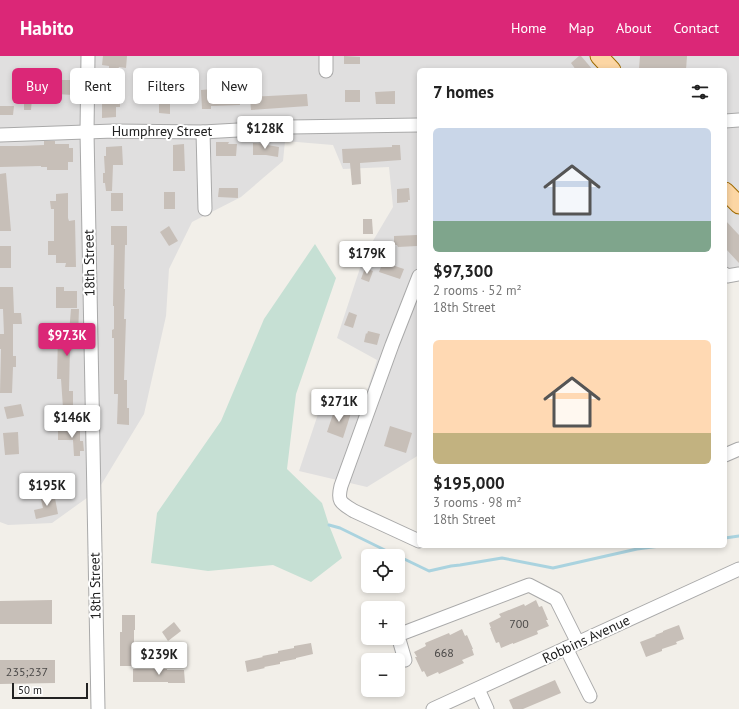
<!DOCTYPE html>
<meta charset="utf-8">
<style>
body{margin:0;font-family:"PT Sans",sans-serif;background:#f2f2f2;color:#222;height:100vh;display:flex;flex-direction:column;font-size:15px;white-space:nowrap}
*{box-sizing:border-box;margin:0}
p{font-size:13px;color:#767676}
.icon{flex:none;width:22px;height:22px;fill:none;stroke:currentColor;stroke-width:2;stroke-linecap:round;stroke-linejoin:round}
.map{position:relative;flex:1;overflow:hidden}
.sheet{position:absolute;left:417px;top:12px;width:310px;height:480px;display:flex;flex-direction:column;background:#fff;border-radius:6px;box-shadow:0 2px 6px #0003}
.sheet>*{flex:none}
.banner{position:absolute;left:12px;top:12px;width:345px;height:36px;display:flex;gap:8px}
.tools{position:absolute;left:361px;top:493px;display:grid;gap:8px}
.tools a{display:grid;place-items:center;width:44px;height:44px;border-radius:6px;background:#fff;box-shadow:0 2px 6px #0003;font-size:20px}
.scale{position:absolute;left:12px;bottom:10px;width:76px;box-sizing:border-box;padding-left:4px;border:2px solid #222;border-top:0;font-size:11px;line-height:14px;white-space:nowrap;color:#222;-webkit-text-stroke:3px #fff;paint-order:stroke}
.price{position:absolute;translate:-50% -34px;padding:0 9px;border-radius:4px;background:#fff;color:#222;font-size:13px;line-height:26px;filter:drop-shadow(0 1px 2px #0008)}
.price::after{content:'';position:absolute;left:50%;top:24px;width:12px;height:9px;margin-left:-6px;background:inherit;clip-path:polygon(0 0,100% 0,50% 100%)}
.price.selected{background:#db2777;color:#fff}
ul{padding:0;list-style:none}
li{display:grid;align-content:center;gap:8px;height:212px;padding:0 16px}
li span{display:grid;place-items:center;height:124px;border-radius:6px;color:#555}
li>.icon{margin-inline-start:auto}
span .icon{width:72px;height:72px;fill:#fffc;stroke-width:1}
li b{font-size:17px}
h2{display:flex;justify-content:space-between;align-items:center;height:48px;padding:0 16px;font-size:17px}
.tag{padding:0 14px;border-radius:6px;background:#fff;box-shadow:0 2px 6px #0003;font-size:14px;line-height:36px}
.tag.selected{background:#db2777;color:#fff}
header{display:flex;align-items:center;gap:24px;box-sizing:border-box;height:56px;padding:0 20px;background:#db2777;color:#fff}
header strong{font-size:19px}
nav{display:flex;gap:22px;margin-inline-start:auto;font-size:14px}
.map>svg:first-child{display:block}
.residential{fill:#e0dfdf}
.wetland{fill:#c6e0d4}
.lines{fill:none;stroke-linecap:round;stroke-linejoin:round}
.stream{stroke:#aad3df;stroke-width:3}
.building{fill:#c7bfb8}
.minor-casing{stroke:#a9a9a9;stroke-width:15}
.major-casing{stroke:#a06b00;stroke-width:19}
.minor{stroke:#fff;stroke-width:13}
.major{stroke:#fcd6a4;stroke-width:17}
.labels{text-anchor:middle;stroke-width:4;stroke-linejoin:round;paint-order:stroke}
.number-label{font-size:12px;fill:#4b4948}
.street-label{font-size:14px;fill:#222;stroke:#fff}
</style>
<header>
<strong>Habito</strong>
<nav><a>Home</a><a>Map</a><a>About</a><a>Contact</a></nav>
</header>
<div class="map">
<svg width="739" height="653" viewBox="0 0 739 653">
<rect width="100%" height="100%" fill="#f2efe9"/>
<path class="residential" d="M0,0h739v222l-14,3v-211h-306v385l-52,32 -68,-16 23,-69 39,7 16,-49 -40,-22 27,-82 29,-49 -4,-40 -46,2 -10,-24 -48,-4 -2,20 -42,36 -49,25 -23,47 -3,47 -22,98 -46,76 -46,33 -44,2 -8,-3z"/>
<path class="wetland" d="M315,188l21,34 -40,116 -9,75 35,34 7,22 13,33 -31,24 -38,-17 -65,6 -57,-8 6,-50 64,-92 43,-102z"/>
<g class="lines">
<g class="stream">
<path d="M329,469l11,3 57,28"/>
<path d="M725,482l14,-2"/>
<path d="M398,500l31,15 22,-5 9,-1 42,-7 51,10 84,-19 23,-3"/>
</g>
</g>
<g class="building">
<path d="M103,0h24l-1,12 -7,-1 -1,3 -9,-1v-3l-7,-1z"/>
<path d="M344,0l16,1v7h-16z"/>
<path d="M579,0h2l12,14h-17l-5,-7z"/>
<path d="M640,0h47l-1,14 -47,-1z"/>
<path d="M51,20l8,1v3h14l-1,15 -14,-1 1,-6 -9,-1z"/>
<path d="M115,32v10h5v9h-4v10l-14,1v-29z"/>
<path d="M157,33h13v25l-11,-1v-13h-3z"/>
<path d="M213,33v1h18v4h8l1,11 -29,1v3h-9l-1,-19z"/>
<rect x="345" y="34" width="15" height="12"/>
<path d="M395,35v13h-19l-1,-12z"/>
<path d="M307,38l1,12 -57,4 -1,-13z"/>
<path d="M24,42h8l-1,12h-7z"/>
<path d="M0,50h14l-1,9h-13z"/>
<path d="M44,85h11v3h14v4h4v14h-5v8h-21v-3h-6v-1l-41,1v-21h21l23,-1z"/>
<path d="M216,86h13l-1,2h9l-1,12h-20z"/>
<path d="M253,87l14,1v1l12,2 -1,10 -12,-2h-13z"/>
<path d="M184,88l1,27h-12v-26z"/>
<path d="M392,89h8l1,15 -41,3 1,21 -9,1 -2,-22h-7l-1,-14 50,-2z"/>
<path d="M122,90l1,19h-10l-1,26h-6l-1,-8h-2v-10h2l-1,-17h2v-9z"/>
<path d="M6,117l5,58h-11v-57z"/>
<path d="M219,132h19v10l-20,-1z"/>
<path d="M409,132l1,12h-2v2l-11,1v-14z"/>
<rect x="164" y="136" width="11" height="17"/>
<path d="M68,137v25l1,3 6,-1 1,47h-11l1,-4h-10v-8h-8v-14h6v-32h-3l-1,-8h6v-7z"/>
<rect x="111" y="137" width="12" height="18"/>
<path d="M363,163h9l1,15h-10z"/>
<path d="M725,164l14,15v28l-14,-15z"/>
<path d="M111,170h16v19h-2l-1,44h1l-1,30h2l-2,61h3v28h2v17l-12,-1 1,-30h-4v-56h-2v-8l2,-1v-23h-1l1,-61h-3z"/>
<path d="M169,170l9,15 -9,5 -9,-14z"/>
<path d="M417,179v11l-19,1 -1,-2h-3v-9z"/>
<rect x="0" y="190" width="11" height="22"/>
<path d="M383,206l21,7 -4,10 -21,-7z"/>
<path d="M365,212l8,3 -4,11 -8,-3z"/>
<path d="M0,231h13l1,26h7l1,11h-9v32h3v11h-3l-1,26h-12l1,-44h-1v-15h4l-1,-25h-3z"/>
<path d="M56,231h8v4h13v17h-21z"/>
<path d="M71,253h8l-1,27h1l-1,11 -8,-1 -1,45h4v17h-10l-2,-29h-4l1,-46h11z"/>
<path d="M349,256l8,3 -4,13 -9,-3z"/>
<path d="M368,275l12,3 -3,11 -13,-3 2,-9 1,1z"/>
<path d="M21,348l3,12 -17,3 -3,-12z"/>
<path d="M335,352l16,5 -8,25 -16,-6z"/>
<path d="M390,370l22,7 -6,20 -22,-7z"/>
<path d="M58,373h22v12h3l1,10h-4v5h-6l-1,-16h-15z"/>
<path d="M18,376l1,22 -14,1 -2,-22z"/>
<path d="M54,437l4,21 -22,5 -2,-9 9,-2 -3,-13z"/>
<path d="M52,544v24h-52v-23z"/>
<path d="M536,544l3,7 3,-1 6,14h-2l3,6 -12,5 1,3 -25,10v-1l-12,5 -2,-6 -3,1 -6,-15h1l-2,-5 12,-6 -2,-3 25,-10 1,2z"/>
<path d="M122,559h13v15h-1v36h-14v-34h2z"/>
<path d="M174,566l7,9 -13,10 -6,-9z"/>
<path d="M679,569l5,14 -8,3 1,2 -15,5v2l-16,6 -6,-15 16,-6 -1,-1 8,-3v-1z"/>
<path d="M462,573l3,7 2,-1 6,14h-1l2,6 -12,5 2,3 -25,11 -1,-2 -11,5 -3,-6 -2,1 -7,-15h2l-3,-5 12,-6 -1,-3 24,-10 1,2z"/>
<path d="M311,587l2,11 -17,4v1l-16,3v2l-16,3 1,1 -18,4 -2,-11 18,-4 -1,-1 16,-3v-2l16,-3v-2z"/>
<path d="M0,604h55v23l-55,1z"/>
<path d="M133,613h34v1h17l1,13h-17v-1h-35z"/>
<path d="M555,624l6,13 -38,16h-10l-4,-9z"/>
</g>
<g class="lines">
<g class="minor-casing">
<g id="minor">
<path d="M88,0l-1,76 11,577"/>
<path d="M326,0v15"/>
<path d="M725,65l14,-1"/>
<path d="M203,76l2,77"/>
<path d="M0,79l114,-4 89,1 87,-5 129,-2"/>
<path d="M725,218l2,2 12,-2"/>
<path d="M419,220l-27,69 -51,141c-4,16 0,17 13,25l65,30"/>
<path d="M725,399l14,-6"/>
<path d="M398,579l131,-50 27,14 22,44"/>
<path d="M398,580l7,24"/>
<path d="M566,592l24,48"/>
<path d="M478,633l9,20"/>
<path d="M433,653l306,-140"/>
</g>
</g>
<g class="major-casing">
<g id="major">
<path d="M599,0l13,14"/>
<path d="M725,135l14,14"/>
</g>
</g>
<use href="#minor" class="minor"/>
<use href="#major" class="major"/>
</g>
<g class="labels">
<g class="number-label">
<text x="519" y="572">700</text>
<text x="444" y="601">668</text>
<text x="27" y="620">235;237</text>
</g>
<g class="street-label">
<text x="162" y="80">Humphrey Street</text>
<text transform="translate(89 207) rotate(-91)" y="5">18th Street</text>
<text transform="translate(95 530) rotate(-91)" y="5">18th Street</text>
<text transform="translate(586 583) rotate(-25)" y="5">Robbins Avenue</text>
</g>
</g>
</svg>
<div class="tools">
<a><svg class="icon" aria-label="locate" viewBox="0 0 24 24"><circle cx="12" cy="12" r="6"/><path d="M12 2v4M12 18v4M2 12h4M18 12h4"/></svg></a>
<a>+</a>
<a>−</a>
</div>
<div class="scale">50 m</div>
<b class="price" style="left:265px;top:94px">$128K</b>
<b class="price" style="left:367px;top:219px">$179K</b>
<b class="price selected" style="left:67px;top:301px">$97.3K</b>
<b class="price" style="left:339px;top:367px">$271K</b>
<b class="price" style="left:72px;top:383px">$146K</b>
<b class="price" style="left:47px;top:451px">$195K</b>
<b class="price" style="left:159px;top:620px">$239K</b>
<div class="banner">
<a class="tag selected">Buy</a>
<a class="tag">Rent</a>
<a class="tag">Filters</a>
<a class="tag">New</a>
</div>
<section class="sheet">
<h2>7 homes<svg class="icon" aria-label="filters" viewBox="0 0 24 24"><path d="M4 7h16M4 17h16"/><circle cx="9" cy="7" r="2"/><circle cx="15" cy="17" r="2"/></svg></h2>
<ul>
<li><span style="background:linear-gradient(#c9d6e8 75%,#7fa58c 0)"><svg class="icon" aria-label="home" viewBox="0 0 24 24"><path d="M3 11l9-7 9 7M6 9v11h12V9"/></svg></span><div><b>$97,300</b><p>2 rooms · 52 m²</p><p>18th Street</p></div></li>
<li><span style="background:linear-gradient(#ffd9b3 75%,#c2b280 0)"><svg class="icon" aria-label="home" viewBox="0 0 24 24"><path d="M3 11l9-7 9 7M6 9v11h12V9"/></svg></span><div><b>$195,000</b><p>3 rooms · 98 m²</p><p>18th Street</p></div></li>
</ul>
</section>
</div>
